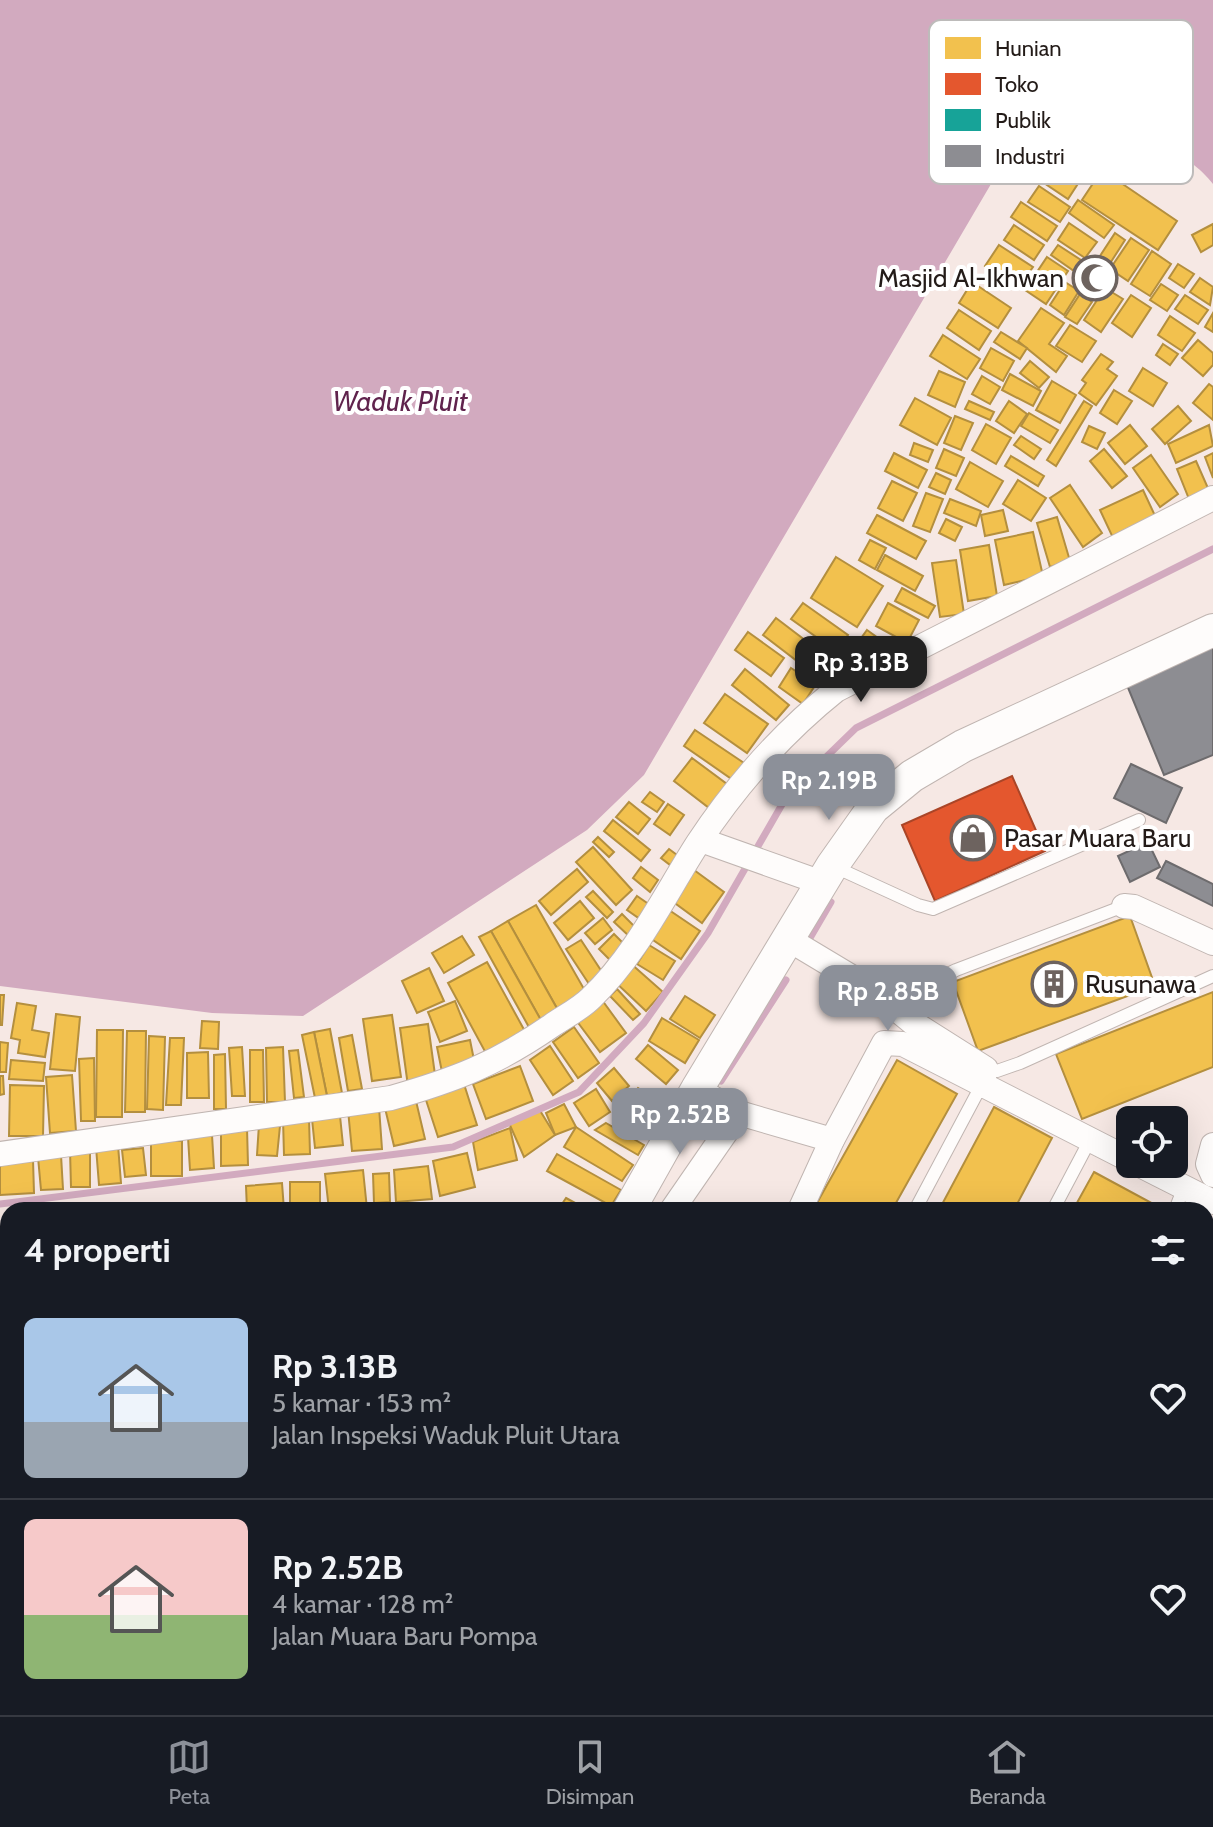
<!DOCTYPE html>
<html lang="id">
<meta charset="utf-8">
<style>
body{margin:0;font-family:Cabin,sans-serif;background:#242831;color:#f1f3f6;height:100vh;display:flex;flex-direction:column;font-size:30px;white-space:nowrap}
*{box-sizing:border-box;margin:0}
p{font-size:26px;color:#9ea1a6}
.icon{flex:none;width:44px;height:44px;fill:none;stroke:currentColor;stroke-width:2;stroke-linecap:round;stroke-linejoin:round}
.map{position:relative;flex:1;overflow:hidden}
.drawer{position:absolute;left:0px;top:1202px;width:1214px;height:514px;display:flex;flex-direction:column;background:#171b24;border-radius:24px 24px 0 0;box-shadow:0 8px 32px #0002}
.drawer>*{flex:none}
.controls{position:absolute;left:1116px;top:1106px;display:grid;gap:16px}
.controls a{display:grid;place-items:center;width:72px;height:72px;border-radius:12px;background:#171b24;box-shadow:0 8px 32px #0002;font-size:40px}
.price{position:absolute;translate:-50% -68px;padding:0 18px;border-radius:16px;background:#8c9099;color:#fff;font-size:26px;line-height:52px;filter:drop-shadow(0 2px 4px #0008)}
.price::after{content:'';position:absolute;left:50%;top:48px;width:24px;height:18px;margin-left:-12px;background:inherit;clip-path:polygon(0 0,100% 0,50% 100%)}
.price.on{background:#222;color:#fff}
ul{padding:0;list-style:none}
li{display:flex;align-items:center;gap:24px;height:200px;padding:0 24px}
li+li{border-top:2px solid #363941}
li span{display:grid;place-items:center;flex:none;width:224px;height:160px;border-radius:12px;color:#555}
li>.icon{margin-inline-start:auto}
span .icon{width:96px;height:96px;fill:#fffc;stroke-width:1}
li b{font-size:34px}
h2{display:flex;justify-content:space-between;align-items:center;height:96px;padding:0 24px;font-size:34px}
.tabs{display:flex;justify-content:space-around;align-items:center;height:112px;border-top:2px solid #363941;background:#171b24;font-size:22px;color:#9ea1a6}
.tabs a{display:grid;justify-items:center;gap:4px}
.tabs .on{color:#8c9099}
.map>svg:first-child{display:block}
.water{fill:#d2aabf}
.homes{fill:#f2c14e;stroke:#b48f3e;stroke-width:2}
.shops{fill:#e4572e;stroke:#aa4527;stroke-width:2}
.public{fill:#17a398;stroke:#1b7a72;stroke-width:2}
.industry{fill:#8d8d92;stroke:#6d6b6d;stroke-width:2}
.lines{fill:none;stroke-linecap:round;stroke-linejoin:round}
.stream{stroke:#d2aabf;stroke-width:7}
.service-casing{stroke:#c0b5b1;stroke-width:14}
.minor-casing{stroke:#c0b5b1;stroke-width:26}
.tertiary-casing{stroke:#c0b5b1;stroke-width:34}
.service{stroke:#fefcfb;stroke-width:12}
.minor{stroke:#fefcfb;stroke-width:24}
.tertiary{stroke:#fefcfb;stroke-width:32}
.labels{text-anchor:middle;stroke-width:8;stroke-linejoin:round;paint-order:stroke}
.poi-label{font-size:26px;fill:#231b18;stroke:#fff;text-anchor:start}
.water-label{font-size:28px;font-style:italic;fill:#60234d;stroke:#fff}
.key{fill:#fff;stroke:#bdbbba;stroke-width:2}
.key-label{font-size:22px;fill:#231b18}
</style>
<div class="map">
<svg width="1213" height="1715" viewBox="0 0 1213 1715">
<rect width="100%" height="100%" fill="#f6e8e4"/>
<path class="water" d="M0,0h1213v184c-21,-29 -99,-74 -137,-71 -18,1 -42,17 -58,25l-374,637 -57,55 -284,186 -91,-3 -212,-27z"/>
<g class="homes">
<path d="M1030,145l51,34 -13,20 -51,-34z"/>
<path d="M1102,170l75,51 -19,29 -76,-50z"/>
<path d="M1039,186l31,21 -10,15 -32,-20z"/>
<path d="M1078,200l36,25 -10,13 -35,-25z"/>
<path d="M1021,202l36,24 -10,15 -36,-24z"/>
<path d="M1069,223l28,19 -12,16 -27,-18z"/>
<path d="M1213,224v21l-12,7 -9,-17z"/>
<path d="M1014,225l30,20 -10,15 -30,-20z"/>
<path d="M1115,233l10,7 -16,25 -11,-6z"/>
<path d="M1131,238l18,12 -21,31 -18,-12z"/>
<path d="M999,245l34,22 -15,21 -33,-22z"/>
<path d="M1058,245l23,15 -7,11 -23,-16z"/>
<path d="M1152,251l19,13 -21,32 -19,-12z"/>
<path d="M1047,257l21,14 -22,33 -21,-14z"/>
<path d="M1178,264l16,10 -10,14 -15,-10z"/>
<path d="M1200,278l13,9 -3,18 -20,-13z"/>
<path d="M972,282l39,26 -13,20 -39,-25z"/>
<path d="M1065,282l14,9 -15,24 -14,-10z"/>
<path d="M1161,284l17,11 -11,16 -17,-11z"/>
<path d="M1105,288l18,11 -22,33 -17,-12z"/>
<path d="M1080,294l12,8 -15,22 -12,-7z"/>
<path d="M1131,295l20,13 -19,29 -20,-14z"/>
<path d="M1185,295l23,15 -10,14 -23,-15z"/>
<path d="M1041,308l23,15 -15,21 18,12 -11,16 -38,-31z"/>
<path d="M959,310l32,21 -12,19 -32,-22z"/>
<path d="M1213,313v19l-8,-5z"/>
<path d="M1170,316l25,17 -13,18 -24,-16z"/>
<path d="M1070,325l26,16 -14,21 -26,-16z"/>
<path d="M1001,332l26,16 -7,11 -26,-17z"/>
<path d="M943,335l37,24 -13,20 -37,-23z"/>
<path d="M1198,340l15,13v12l-10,11 -21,-18z"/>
<path d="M1163,344l15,10 -8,11 -14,-10z"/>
<path d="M991,348l23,13 -11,20 -23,-13z"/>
<path d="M1101,354l12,8 -6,7 10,7 -21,29 -17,-12 7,-10 -4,-3z"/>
<path d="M1030,361l19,16 -10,11 -19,-15z"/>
<path d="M1143,368l24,15 -14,23 -24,-15z"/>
<path d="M939,371l26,11 -10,25 -27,-12z"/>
<path d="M1010,374l31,17 -8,15 -31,-16z"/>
<path d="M982,376l18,11 -10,17 -18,-10z"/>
<path d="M1052,381l24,14 -16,28 -24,-13z"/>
<path d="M1209,384l4,3v33l-20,-17z"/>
<path d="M1114,390l18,11 -15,23 -17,-11z"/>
<path d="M915,398l36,20 -14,27 -37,-20z"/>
<path d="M969,401l25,11 -4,8 -25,-11z"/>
<path d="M1009,401l18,13 -13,19 -18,-12z"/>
<path d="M1084,401l8,5 -36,60 -9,-6z"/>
<path d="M1178,406l13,15 -26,23 -13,-15z"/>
<path d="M1029,413l29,17 -8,13 -29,-17z"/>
<path d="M955,416l18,7 -12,27 -17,-7z"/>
<path d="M986,424l25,14 -15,26 -24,-14z"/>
<path d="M1130,425l17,21 -22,18 -17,-21z"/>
<path d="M1209,425l4,21 -37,17 -8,-19z"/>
<path d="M1089,426l16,7 -8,16 -15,-7z"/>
<path d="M1021,436l20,13 -7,10 -20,-14z"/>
<path d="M914,443l19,7 -5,12 -18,-7z"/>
<path d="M944,449l20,9 -8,18 -20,-8z"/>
<path d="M1104,449l23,27 -15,12 -22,-27z"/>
<path d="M894,453l33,17 -9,18 -33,-17z"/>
<path d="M1213,453v25l-8,-21z"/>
<path d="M1151,455l27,39 -18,13 -27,-39z"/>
<path d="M1011,456l33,20 -6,10 -33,-20z"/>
<path d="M1196,461l15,34 -20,9 -14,-35z"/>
<path d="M970,462l33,19 -15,26 -32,-18z"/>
<path d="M936,473l15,7 -6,14 -16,-7z"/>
<path d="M1018,480l28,18 -15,23 -28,-17z"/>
<path d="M892,481l25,12 -14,28 -25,-13z"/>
<path d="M1070,485l32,48 -19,14 -33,-49z"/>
<path d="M1143,490l14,30 -43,20 -14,-30z"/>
<path d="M926,493l17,6 -13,33 -17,-6z"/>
<path d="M950,499l31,12 -5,15 -32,-13z"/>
<path d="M1003,510l5,21 -23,5 -4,-21z"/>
<path d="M877,515l49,26 -10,18 -49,-26z"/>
<path d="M1057,517l13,44 -20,6 -13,-44z"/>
<path d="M946,519l16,8 -7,14 -16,-8z"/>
<path d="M1033,532l10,44 -39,9 -9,-45z"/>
<path d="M870,540l16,8 -11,21 -16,-9z"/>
<path d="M989,545l8,51 -29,5 -8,-51z"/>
<path d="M885,555l38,21 -8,15 -38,-21z"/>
<path d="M836,557l47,29 -26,41 -46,-29z"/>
<path d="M956,560l8,54 -24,3 -8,-54z"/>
<path d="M902,588l33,18 -7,12 -33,-17z"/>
<path d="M803,603l45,32 -12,16 -45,-32z"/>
<path d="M888,603l31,17 -12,23 -31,-17z"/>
<path d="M776,618l34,26 -13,17 -34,-26z"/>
<path d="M867,630l18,13 -8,11 -18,-13z"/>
<path d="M748,632l36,26 -13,18 -36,-26z"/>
<path d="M830,664l7,14 -14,8 -8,-14z"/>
<path d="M791,668l25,16 -13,20 -24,-17z"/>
<path d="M745,669l44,36 -13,15 -44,-35z"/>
<path d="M725,694l43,30 -21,29 -43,-30z"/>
<path d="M695,730l49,33 -11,17 -49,-34z"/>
<path d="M692,758l39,29 -18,24 -39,-30z"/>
<path d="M650,792l14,10 -7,10 -15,-10z"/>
<path d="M629,802l21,17 -12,15 -22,-17z"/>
<path d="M668,804l16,11 -14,20 -16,-11z"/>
<path d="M613,820l37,30 -9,11 -37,-30z"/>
<path d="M598,837l16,15 -5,5 -16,-15z"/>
<path d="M593,847l39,43 -16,15 -40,-43z"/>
<path d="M669,849l12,9 -7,10 -13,-10z"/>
<path d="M641,867l17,13 -8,12 -17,-14z"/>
<path d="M577,869l11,13 -37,33 -12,-14z"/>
<path d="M694,870l30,22 -22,31 -30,-22z"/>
<path d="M593,891l20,21 -6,6 -21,-21z"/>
<path d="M637,896l13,9 -10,14 -13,-9z"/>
<path d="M580,901l14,17 -26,22 -14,-17z"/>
<path d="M536,905l52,91 -29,16 -51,-91z"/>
<path d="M669,910l31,21 -19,28 -31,-21z"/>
<path d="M622,914l15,15 -7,8 -16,-15z"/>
<path d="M1130,916l25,70 -177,65 -25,-69z"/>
<path d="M603,918l9,12 -17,14 -10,-11z"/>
<path d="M508,921l51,91 -17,10 -51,-91z"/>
<path d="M491,931l51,91 -12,7 -51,-92z"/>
<path d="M614,934l11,11 -15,15 -11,-11z"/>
<path d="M462,936l12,19 -30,18 -12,-20z"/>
<path d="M581,940l23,35 -15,9 -23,-35z"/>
<path d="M649,945l26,16 -12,19 -26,-16z"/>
<path d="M487,962l40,73 -39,22 -40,-74z"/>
<path d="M629,962l34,30 -17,19 -33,-31z"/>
<path d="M429,968l15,33 -27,12 -15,-32z"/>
<path d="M617,989l23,25 -7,6 -23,-24z"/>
<path d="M1213,992v75l-131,52 -26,-65z"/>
<path d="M0,995h4l-2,30h-2z"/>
<path d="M685,996l30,19 -15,23 -30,-19z"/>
<path d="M602,1000l24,33 -26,19 -24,-32z"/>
<path d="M455,1001l12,30 -27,11 -12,-30z"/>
<path d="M17,1003l19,3 -4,24 17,3 -4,24 -27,-4 2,-13 -9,-2z"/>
<path d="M56,1014l24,3 -5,54 -25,-2z"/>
<path d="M392,1015l9,62 -29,4 -9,-62z"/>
<path d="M662,1018l37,22 -14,23 -36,-22z"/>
<path d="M202,1021l17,1 -1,27 -18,-1z"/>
<path d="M428,1024l8,58 -28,4 -8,-58z"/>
<path d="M574,1027l25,36 -21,15 -25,-36z"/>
<path d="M330,1029l12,64 -15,3 -13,-64z"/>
<path d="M97,1030h26l-1,87h-26z"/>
<path d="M127,1031h19l-1,81h-20z"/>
<path d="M314,1032l13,64 -12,2 -13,-63z"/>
<path d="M352,1035l10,54 -14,2 -9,-53z"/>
<path d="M149,1036l16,1 -2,73 -16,-1z"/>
<path d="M170,1038h14l-3,67h-15z"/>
<path d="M470,1040l5,25 -33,7 -5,-25z"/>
<path d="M0,1042l8,1 -2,29h-6z"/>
<path d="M648,1045l30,25 -12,14 -30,-25z"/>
<path d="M550,1046l23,35 -20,14 -23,-35z"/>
<path d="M242,1047l3,49h-13l-3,-48z"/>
<path d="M283,1047l2,55h-18l-1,-54z"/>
<path d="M250,1050h13l1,52h-14z"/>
<path d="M298,1050l6,47 -10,1 -5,-47z"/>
<path d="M208,1052l1,46h-22v-45z"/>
<path d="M225,1054l1,55h-12v-54z"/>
<path d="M94,1058l1,63h-14l-2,-62z"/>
<path d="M11,1060l34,3 -2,18 -34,-2z"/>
<path d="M897,1060l60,34 -65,116h-79z"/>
<path d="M520,1066l13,35 -47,18 -13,-35z"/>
<path d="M614,1068l15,18 -17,15 -15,-18z"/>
<path d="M72,1075l4,56 -26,2 -4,-56z"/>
<path d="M0,1076h3l1,18 -4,1z"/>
<path d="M464,1084l13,41 -39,12 -13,-40z"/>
<path d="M10,1085l34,1 -1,50h-34z"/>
<path d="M638,1088l31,21 -19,30 -33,-22z"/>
<path d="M596,1089l14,23 -21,14 -15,-23z"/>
<path d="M416,1101l9,38 -31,7 -9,-38z"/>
<path d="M564,1104l12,23 -21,8 -9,-22z"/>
<path d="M379,1107l3,42 -30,2 -4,-41z"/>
<path d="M994,1107l58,31 -38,72h-75z"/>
<path d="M539,1109l16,26 -31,22 -15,-34z"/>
<path d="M340,1116l3,29 -28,3 -3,-29z"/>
<path d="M309,1118l1,36 -26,1 -1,-36z"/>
<path d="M606,1123l38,22 -6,10 -43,-25z"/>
<path d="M259,1124l21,2 -3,30 -20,-1z"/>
<path d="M576,1127l57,38 -11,16 -58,-34z"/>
<path d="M221,1128h26l1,37 -27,1z"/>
<path d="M510,1128l7,32 -39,10 -5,-28z"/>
<path d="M212,1135l2,33 -24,2 -2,-33z"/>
<rect x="151" y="1141" width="31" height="35"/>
<path d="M118,1145l3,38 -22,2 -3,-38z"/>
<path d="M143,1148l3,27 -21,2 -3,-27z"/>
<path d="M70,1150h20v37h-19z"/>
<path d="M467,1153l8,34 -35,9 -7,-35z"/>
<path d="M557,1154l64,36 -10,16 -64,-35z"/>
<path d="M61,1155l2,34 -22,1 -3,-33z"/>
<path d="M33,1160l1,33 -34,2v-33z"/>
<path d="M428,1166l4,33 -36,3 -2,-32z"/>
<path d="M363,1170l4,39 -38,1 -4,-36z"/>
<path d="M1094,1172l65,35 -1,3h-85z"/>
<path d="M389,1173l1,29 -16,1 -1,-29z"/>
<rect x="290" y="1182" width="30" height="28"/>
<path d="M282,1183l2,27h-37l-1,-24z"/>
<path d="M566,1198l22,12h-30z"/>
<path d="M197,1203l41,3v4h-41z"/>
<path d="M1213,1240v71l-7,5v-71z"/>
<path d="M0,1249h8v52l-8,-1z"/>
<path d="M0,1309l8,2v52l-8,-2z"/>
<path d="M5,1371l3,1v56l-8,-2v-41z"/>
<path d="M0,1437l8,4 -2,40 -6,-2z"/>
<path d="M1206,1483l7,4v86l-7,-4z"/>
<path d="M0,1506l8,4 -8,23z"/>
<path d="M0,1545l8,5v23l-8,12z"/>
<path d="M0,1606l8,5v24l-8,-5z"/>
<path d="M0,1639l8,5v40l-8,15z"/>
<path d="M9,1708h31l-4,7h-31z"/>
<path d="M44,1708h35l17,7h-55z"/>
<path d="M139,1708h72l-4,7h-56z"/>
<path d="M393,1708h89l-3,7h-89z"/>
</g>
<path class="shops" d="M1012,776l33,75 -110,50 -33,-76z"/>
<g class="public">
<path d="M1091,263l18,12 -11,17 -18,-12z"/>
<path d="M652,1708h84l-4,7h-84z"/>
<path d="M791,1708h41l13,7h-58z"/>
</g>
<g class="industry">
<path d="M1213,641v114l-49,20 -40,-97z"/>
<path d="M1131,764l51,24 -16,35 -52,-25z"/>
<path d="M1148,842l12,25 -30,15 -12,-26z"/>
<path d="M1166,861l47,23v22l-56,-28z"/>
<path d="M1206,1652l7,3v60h-74l-15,-7h82z"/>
<path d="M888,1708h65l2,2 -8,5h-55z"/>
<path d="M1099,1708h3l15,7h-21z"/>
</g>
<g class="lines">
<g class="stream">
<path d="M810,938l21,-36"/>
<path d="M721,1081l65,-101"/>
<path d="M0,1204l453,-57 126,-55 65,-69 64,-90 80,-139 68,-66 357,-179"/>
</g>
<g class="service-casing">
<g id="service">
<path d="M835,867l83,38 15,4 206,-89"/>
<path d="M890,1002l66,-32 168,-64"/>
<path d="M986,1069l11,2 23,-8 193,-87"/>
<path d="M915,1210l66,-124"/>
<path d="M1053,1210l37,-70"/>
<path d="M1175,1210l9,-23"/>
<path d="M1206,1426l7,-13"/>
<path d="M1206,1631l7,4"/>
<path d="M376,1715l4,-7"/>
<path d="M510,1715l3,-7"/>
<path d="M544,1715l3,-7"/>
<path d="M960,1715l4,-7"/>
<path d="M1072,1715l4,-7"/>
</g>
</g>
<g class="minor-casing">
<g id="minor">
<path d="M701,840l121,43"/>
<path d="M1124,906l10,1 79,36"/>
<path d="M788,939l85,51 39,32 74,47 -5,17"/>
<path d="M739,1113l93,27"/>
<path d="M1213,1145l-5,19 5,11"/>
<path d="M0,1154l391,-56c64,-18 105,-34 160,-72 13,-9 29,-17 40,-28 45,-43 73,-102 107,-155 39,-59 83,-109 138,-153l377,-192"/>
<path d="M1138,1164l75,38"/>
<path d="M672,1210l67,-97 -42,-24"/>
<path d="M800,1210l32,-70 52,-97 19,1 227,116"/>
<path d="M1206,1470l7,4"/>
</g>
</g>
<g class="tertiary-casing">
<g id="tertiary">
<path d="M629,1210l68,-121 135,-223 41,-58 39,-32 51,-30 250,-116"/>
<path d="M220,1715l6,-7"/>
</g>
</g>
<use href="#service" class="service"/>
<use href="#minor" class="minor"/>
<use href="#tertiary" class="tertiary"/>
</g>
<defs>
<g id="mosque-ring" transform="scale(2.3)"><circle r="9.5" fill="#fff" stroke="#6d635f" stroke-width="1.5"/><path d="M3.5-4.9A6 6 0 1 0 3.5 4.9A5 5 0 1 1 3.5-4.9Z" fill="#6d635f"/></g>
<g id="shop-ring" transform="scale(2.3)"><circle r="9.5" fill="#fff" stroke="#6d635f" stroke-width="1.5"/><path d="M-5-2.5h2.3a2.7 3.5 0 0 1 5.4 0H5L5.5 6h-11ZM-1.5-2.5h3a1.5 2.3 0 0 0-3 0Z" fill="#6d635f"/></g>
<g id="building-ring" transform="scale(2.3)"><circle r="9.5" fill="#fff" stroke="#6d635f" stroke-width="1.5"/><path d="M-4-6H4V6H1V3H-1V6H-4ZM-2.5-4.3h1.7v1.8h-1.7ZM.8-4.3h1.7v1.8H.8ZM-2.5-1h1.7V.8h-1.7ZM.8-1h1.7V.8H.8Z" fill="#6d635f"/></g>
</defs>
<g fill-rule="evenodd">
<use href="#mosque-ring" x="1095" y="278"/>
<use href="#shop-ring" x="973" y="838"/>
<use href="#building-ring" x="1054" y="984"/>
</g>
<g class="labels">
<g class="poi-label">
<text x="1064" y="287" text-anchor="end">Masjid Al-Ikhwan</text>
<text x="1004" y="847">Pasar Muara Baru</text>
<text x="1085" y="993">Rusunawa</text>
</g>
<g class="water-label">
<text x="400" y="411">Waduk Pluit</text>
</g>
</g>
<rect x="929" y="20" width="264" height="164" rx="12" class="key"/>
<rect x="945" y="37" width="36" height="22" fill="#f2c14e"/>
<rect x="945" y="73" width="36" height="22" fill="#e4572e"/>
<rect x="945" y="109" width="36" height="22" fill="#17a398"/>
<rect x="945" y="145" width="36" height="22" fill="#8d8d92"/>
<g class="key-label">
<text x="995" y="56">Hunian</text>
<text x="995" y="92">Toko</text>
<text x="995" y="128">Publik</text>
<text x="995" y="164">Industri</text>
</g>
</svg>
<div class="controls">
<a><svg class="icon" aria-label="locate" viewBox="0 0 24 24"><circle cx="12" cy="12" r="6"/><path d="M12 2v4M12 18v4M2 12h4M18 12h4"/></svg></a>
</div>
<b class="price on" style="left:861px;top:704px">Rp 3.13B</b>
<b class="price" style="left:829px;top:822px">Rp 2.19B</b>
<b class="price" style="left:888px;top:1033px">Rp 2.85B</b>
<b class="price" style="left:680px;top:1156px">Rp 2.52B</b>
<section class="drawer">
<h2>4 properti<svg class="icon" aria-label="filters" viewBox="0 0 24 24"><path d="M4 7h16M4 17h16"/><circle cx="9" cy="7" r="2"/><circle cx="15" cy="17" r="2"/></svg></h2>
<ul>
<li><span style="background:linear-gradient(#a9c7e8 65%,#9aa5b1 0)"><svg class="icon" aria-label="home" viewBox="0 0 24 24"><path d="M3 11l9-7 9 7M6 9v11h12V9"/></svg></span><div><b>Rp 3.13B</b><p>5 kamar · 153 m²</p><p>Jalan Inspeksi Waduk Pluit Utara</p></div><svg class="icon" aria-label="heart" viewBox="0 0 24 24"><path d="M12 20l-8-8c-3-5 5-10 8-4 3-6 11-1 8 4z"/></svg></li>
<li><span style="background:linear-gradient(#f6c9c9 60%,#8fb573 0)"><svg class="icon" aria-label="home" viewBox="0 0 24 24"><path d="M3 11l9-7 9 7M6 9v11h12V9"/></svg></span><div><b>Rp 2.52B</b><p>4 kamar · 128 m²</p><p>Jalan Muara Baru Pompa</p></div><svg class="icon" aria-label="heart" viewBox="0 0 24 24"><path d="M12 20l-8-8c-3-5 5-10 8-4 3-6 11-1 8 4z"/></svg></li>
</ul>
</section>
</div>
<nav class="tabs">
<a class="on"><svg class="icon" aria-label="map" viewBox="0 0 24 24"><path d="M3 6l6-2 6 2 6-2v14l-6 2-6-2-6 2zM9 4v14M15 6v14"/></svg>Peta</a>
<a><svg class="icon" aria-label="saved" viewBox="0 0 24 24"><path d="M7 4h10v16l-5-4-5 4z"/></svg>Disimpan</a>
<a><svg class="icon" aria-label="home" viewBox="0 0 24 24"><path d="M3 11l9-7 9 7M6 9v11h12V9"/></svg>Beranda</a>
</nav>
